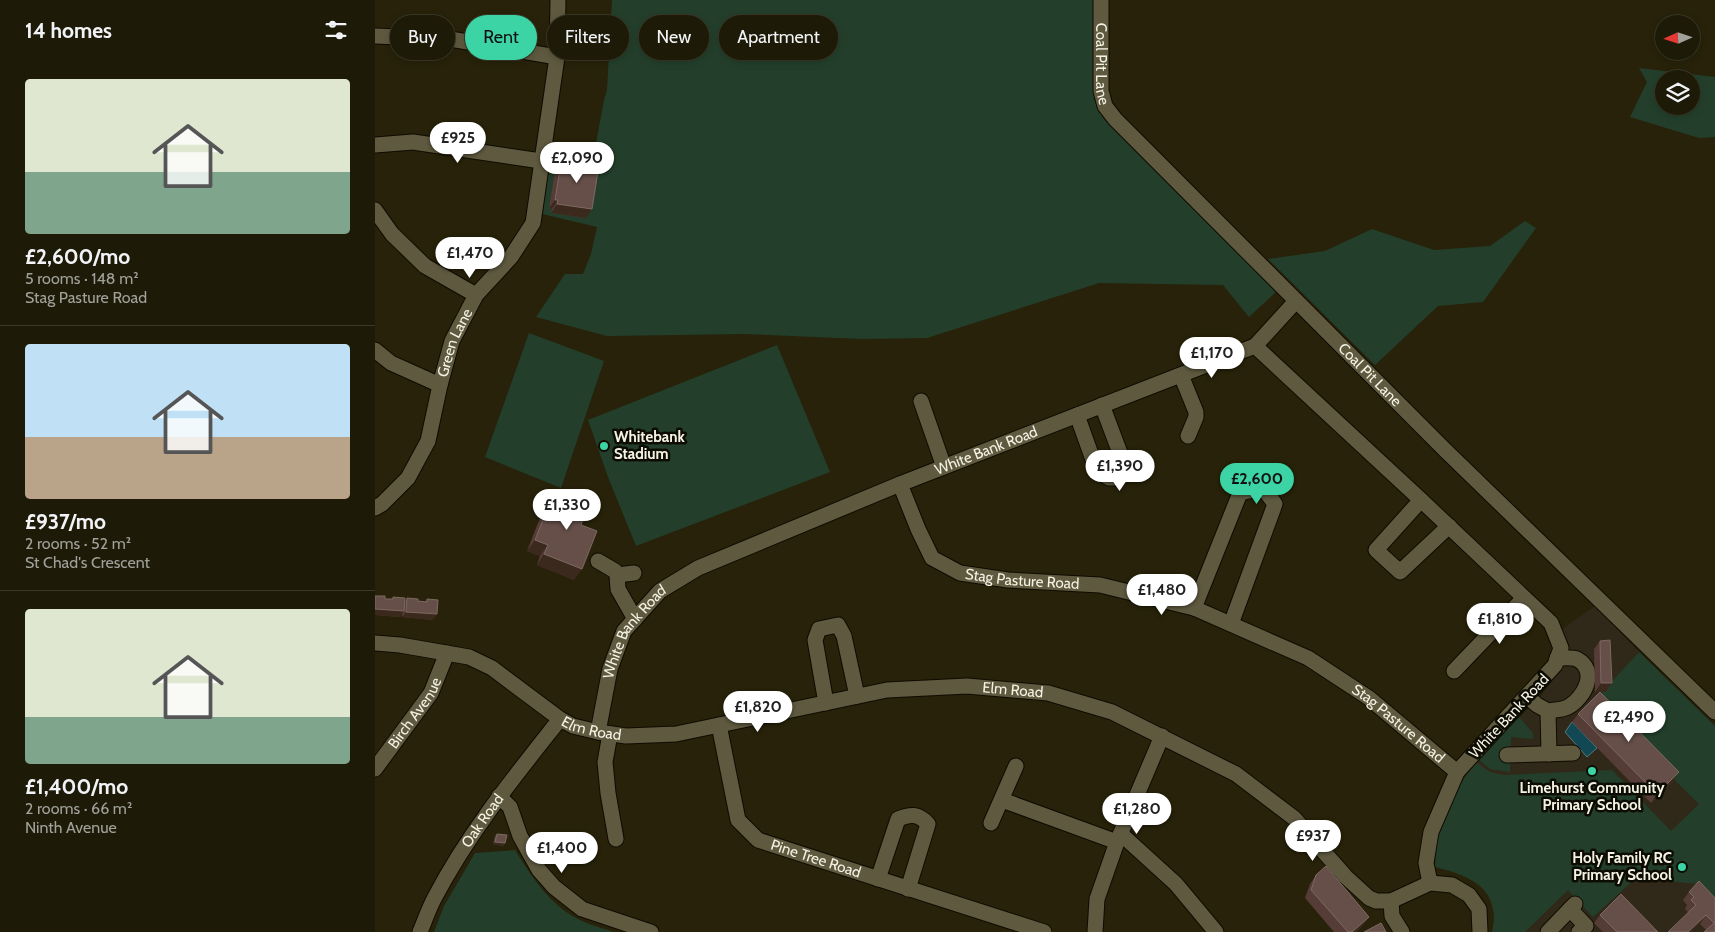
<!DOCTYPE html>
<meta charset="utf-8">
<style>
body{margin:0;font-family:Cabin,sans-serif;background:#252311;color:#f1f3f6;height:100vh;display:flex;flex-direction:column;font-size:19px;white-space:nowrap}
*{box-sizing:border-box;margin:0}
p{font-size:16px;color:#a0a19b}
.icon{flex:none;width:28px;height:28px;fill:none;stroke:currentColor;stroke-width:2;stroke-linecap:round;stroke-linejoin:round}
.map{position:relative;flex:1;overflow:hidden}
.details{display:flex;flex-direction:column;background:#1d1a07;width:375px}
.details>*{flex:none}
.guide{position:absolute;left:15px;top:15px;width:475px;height:45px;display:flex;gap:10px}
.needle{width:32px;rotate:267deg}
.buttons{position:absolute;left:1280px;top:15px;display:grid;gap:10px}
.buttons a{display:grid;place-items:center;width:45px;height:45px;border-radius:50%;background:#1d1a07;box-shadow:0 2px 8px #0003,0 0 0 1px #3b3828;font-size:25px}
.price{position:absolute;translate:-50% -42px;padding:0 11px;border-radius:18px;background:#fff;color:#222;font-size:16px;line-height:32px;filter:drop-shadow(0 1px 2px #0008)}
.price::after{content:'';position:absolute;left:50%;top:30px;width:15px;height:11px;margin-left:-8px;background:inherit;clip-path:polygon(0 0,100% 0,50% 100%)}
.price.active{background:#3cd4a4;color:#111}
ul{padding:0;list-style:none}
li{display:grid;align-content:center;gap:10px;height:265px;padding:0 25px}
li+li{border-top:1px solid #3b3828}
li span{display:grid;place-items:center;height:155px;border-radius:5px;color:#555}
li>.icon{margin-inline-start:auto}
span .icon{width:90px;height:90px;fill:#fffc;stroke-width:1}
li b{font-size:21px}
h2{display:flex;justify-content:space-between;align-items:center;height:60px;padding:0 25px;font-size:21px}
.pill{padding:0 18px;border-radius:22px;background:#1d1a07;box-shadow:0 2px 8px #0003,0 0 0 1px #3b3828;font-size:18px;line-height:45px}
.pill.active{background:#3cd4a4;color:#111}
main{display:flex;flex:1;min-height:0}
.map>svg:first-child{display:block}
.education{fill:#302818}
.green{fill:#233f2b;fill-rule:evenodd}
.water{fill:#114853;stroke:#557b7e}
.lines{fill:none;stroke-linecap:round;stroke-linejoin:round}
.minor-casing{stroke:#100b00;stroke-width:17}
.minor{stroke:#5e593f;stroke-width:15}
.wall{fill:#553c37}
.shaded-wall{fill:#3b291d}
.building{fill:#664f49;stroke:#7c6962}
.poi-dot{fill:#3cd4a4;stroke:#0d0c03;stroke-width:2}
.labels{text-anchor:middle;stroke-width:5;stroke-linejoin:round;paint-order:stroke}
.street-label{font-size:15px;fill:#f4f2e3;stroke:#0d0c03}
.poi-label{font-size:15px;font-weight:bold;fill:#f4f2e3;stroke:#0d0c03;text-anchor:start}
</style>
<main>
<section class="details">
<h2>14 homes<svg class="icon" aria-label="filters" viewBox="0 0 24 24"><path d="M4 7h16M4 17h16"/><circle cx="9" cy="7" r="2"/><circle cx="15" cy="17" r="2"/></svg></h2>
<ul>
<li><span style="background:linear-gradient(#dfe7d0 60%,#7fa58c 0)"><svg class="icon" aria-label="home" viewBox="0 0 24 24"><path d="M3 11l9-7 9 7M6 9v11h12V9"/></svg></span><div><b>£2,600/mo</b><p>5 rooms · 148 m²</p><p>Stag Pasture Road</p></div></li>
<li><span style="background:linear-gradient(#bfe0f5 60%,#b9a48a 0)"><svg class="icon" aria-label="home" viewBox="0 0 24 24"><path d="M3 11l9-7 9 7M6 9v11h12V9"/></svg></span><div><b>£937/mo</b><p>2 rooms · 52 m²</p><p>St Chad's Crescent</p></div></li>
<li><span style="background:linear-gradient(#dfe7d0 70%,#7fa58c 0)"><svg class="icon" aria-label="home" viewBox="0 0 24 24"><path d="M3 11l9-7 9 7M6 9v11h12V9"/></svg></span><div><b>£1,400/mo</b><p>2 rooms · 66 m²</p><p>Ninth Avenue</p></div></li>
</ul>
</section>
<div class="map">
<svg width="1340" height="932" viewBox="0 0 1340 932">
<rect width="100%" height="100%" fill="#272209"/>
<path class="education" d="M1220,606l44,46 76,74v206h-223l3,-14 -6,-20 -9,-14 -21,-11 -24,-6 27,-88 16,-20 63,-63 23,-32 -5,-33z"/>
<g class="green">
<path d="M237,0h482v98l4,9 179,184 -28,26 -26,-32 -124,-2 -172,55 -64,1 -119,-5 -137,2 -71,-19 29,-43h18l8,-20 6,-27 -59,-14 8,-51 29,3 16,5 13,-70 3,-10z"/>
<path d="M1264,68l76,9v60l-16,1 -69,-21 17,-35zM1289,79h27v27h-27z"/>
<path d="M1150,221l11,7 -53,74 -45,4 -63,59 -107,-106 57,-8 47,-22 62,21 56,-4z"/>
<path d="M154,333l75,28 -43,127 -76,-31z"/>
<path d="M402,345l53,127 -194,74 -28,-69 -20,-57z"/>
<path d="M1264,652l76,74v173l-17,-15 -62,-6 -43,39 -25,-27 -43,42h-33c10,-43 -21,-56 -57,-65 1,-9 0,-19 2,-28 7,-29 21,-54 39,-77l14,10 14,3 108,-5 59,61 28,-27 -105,-103z"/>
<path d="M1144,717l14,16v6l-22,-2 -1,35 -20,-3 -12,-10z"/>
<path d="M140,850c17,27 34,54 63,69 11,6 24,9 36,13h-180l10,-26 31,-53z"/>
</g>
<path class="water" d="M1197,722l25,26 -10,9 -22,-25z"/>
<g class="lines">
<g class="minor-casing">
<g id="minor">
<path id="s1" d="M726,0v91l4,15 10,13 330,331 270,262"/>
<path d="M0,36l75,3 107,18"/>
<path d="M0,145l38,-3 128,19"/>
<path d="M0,210l17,24 33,32 51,29"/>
<path d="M880,346l41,-45"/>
<path d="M0,350l16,13 49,22"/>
<path d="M806,375l15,37v5l-8,19"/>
<path d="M546,401l23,66"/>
<path d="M702,415l20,56 12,7h6l6,-6 2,-11 -21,-56"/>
<path id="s2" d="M525,484l18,45 14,29 28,15 48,7 92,5 94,23 114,50 61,40 88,74"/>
<path d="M1046,500l-45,50 24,22 49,-46"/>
<path id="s3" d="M0,508l7,-4 26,-26 20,-37 12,-56 12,-44 24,-46 35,-38 22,-34 24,-166 1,-57"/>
<path d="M223,561l17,10 2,4 1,14 17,30"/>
<path d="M242,575l17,-2"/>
<path d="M819,608l46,-115 23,-5 12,16 -44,120"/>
<path id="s4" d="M0,643l25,2 69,12 23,11 68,51 13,7 25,6 28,4 50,-2 211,-44 80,-4 81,7 64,19 124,62 58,44 52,59 23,21 7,3h15l39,-18 22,2 17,10 10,14 1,23"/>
<path d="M1079,671l70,-73"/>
<path d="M1152,696l10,9 11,6c6,-1 14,-1 20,-4 16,-9 31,-36 9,-48 -5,-2 -14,-1 -20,-1"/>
<path d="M451,703l-11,-63 4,-11 19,-4 6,11 13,60"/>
<path d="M1173,711l1,43"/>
<path id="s5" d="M344,725l19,95 20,20 286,92"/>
<path id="s6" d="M223,732l12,-63 14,-38 36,-40 38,-23 202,-84 355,-138 166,154 130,123 10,25 -6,17 -98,107 -26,60 -5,31 4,20"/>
<path d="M235,734l-5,28 3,31 8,46"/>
<path d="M1132,755l66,-2"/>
<path id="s7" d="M0,769l56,-76 16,-40"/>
<path d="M124,796l11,11 10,29 19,34 15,17 28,22 69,23"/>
<path d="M627,800l115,42"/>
<path d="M616,823l25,-57"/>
<path d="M746,834l55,50 40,48"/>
<path d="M503,879l20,-60c12,-5 20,-6 30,5l-20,65"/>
<path d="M1016,901l1,15 10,16"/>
<path d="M1195,909l16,17 -7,6"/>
<path id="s8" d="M45,932c5,-12 9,-24 15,-35 34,-65 80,-121 125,-178"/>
<path d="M720,932l2,-33 20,-57 45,-106"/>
<path d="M1173,932l27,-28"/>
</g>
</g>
<use href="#minor" class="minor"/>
</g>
<g class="wall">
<path d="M188,159l23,59 -35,-5 1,-4 -3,-1 6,-37z"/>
<path d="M190,490l16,35 -7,55 -37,-15 3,-9 -13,-5 13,-33 8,-11 6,2 3,-8z"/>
<path d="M0,596l10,3h7l1,-2 12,4 2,-3 11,3 7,1 2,-3 6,21 -31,-3v-3l-2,3 -25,-2z"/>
<path d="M1225,641l12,42 -6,9h-11l-1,-43z"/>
<path d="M1203,714l95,67 -22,22 -79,-81z"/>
<path d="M122,834l8,9 -2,3 -10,-2 2,-8z"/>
<path d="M941,875l53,42 -6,8 -7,7h-22l-29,-34 5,-14z"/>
<path d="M1314,892l26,6v34l-9,-2 -21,-21 2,-4 -4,-5z"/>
<path d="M1225,915l58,17h-55l-9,-9z"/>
</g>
<g class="shaded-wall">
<path d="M180,200h3l-6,9 -3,-1z"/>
<path d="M182,204l35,5 -6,9 -35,-5z"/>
<path d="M160,540l13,5 -8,11 -13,-5z"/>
<path d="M169,554l38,15 -8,11 -37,-15z"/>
<path d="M0,609l29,2 -4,6 -25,-2z"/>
<path d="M31,612l31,2 -4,6 -31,-3z"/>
<path d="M1226,683h11l-6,9h-11z"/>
<path d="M1304,772l-6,9 -22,22 6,-9z"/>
<path d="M120,842l10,1 -2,3 -10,-2z"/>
<path d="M1331,915l-6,9 -9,8h-3z"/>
<path d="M994,917l-6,8 -7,7h-4z"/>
</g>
<g class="building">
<path d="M188,159l36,6 -7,44 -35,-5 1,-4h-3l6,-37h2z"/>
<path d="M190,490l25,10 -9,25 16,6 -15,38 -38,-15 4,-9 -13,-5 13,-33 9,4z"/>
<path d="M0,596h10v3h8v-2l12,1 -1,13 -29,-2z"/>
<path d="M32,598l11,1v2l9,1v-3l11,1 -1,14 -31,-2z"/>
<path d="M1235,640l2,43h-11l-1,-42z"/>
<path d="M1225,692l79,80 -22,22 -79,-80z"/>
<path d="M122,834l10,1 -2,8 -10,-1z"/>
<path d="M951,866l43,51 -17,15h-4l-37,-42 5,-15z"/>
<path d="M1324,881l16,17v34h-11l10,-9 -8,-8 -18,17h-20l28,-27 -5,-5 3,-3 -5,-5z"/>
<path d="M1246,894l37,38h-41l-17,-17z"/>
<path d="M1006,923l5,9h-22z"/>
</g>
<g class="poi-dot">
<circle cx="229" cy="446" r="5"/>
<circle cx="1217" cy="771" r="5"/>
<circle cx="1307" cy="867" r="5"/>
</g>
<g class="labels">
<g class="street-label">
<text dy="5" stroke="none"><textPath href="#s1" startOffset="64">Coal Pit Lane</textPath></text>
<text dy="5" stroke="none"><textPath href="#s3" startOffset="189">Green Lane</textPath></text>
<text dy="5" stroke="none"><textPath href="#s1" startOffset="484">Coal Pit Lane</textPath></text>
<text dy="5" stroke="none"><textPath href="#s6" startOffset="514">White Bank Road</textPath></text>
<text dy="5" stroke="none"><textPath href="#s2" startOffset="175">Stag Pasture Road</textPath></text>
<text dy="5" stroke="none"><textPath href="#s6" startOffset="109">White Bank Road</textPath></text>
<text dy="5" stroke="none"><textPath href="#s4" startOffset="666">Elm Road</textPath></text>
<text dy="5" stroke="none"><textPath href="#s7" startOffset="69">Birch Avenue</textPath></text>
<text transform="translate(1134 716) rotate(-47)" y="5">White Bank Road</text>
<text dy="5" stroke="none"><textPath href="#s2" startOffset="586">Stag Pasture Road</textPath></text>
<text dy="5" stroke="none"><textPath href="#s4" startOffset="239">Elm Road</textPath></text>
<text dy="5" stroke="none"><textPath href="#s8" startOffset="128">Oak Road</textPath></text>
<text dy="5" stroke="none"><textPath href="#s5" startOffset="186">Pine Tree Road</textPath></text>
</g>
<g class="poi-label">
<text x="239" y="442">Whitebank<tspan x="239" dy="17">Stadium</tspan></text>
<text x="1217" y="793" text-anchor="middle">Limehurst Community<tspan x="1217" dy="17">Primary School</tspan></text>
<text x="1297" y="863" text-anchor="end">Holy Family RC<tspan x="1297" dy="17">Primary School</tspan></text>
</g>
</g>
</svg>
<div class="buttons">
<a><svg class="needle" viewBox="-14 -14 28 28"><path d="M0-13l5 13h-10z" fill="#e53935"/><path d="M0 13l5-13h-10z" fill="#a0a19b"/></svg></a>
<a><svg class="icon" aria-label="layers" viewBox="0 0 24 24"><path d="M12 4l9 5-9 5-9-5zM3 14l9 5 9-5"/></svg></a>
</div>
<b class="price" style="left:83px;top:164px">£925</b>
<b class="price" style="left:202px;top:184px">£2,090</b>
<b class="price" style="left:95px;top:279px">£1,470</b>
<b class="price" style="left:837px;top:379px">£1,170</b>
<b class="price" style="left:745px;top:492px">£1,390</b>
<b class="price active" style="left:882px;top:505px">£2,600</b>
<b class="price" style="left:192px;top:531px">£1,330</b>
<b class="price" style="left:787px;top:616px">£1,480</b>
<b class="price" style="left:1125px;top:645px">£1,810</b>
<b class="price" style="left:383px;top:733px">£1,820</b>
<b class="price" style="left:1254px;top:743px">£2,490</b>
<b class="price" style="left:762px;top:835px">£1,280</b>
<b class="price" style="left:938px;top:862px">£937</b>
<b class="price" style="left:187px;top:874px">£1,400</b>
<div class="guide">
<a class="pill">Buy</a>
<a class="pill active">Rent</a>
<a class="pill">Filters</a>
<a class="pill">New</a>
<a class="pill">Apartment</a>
</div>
</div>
</main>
